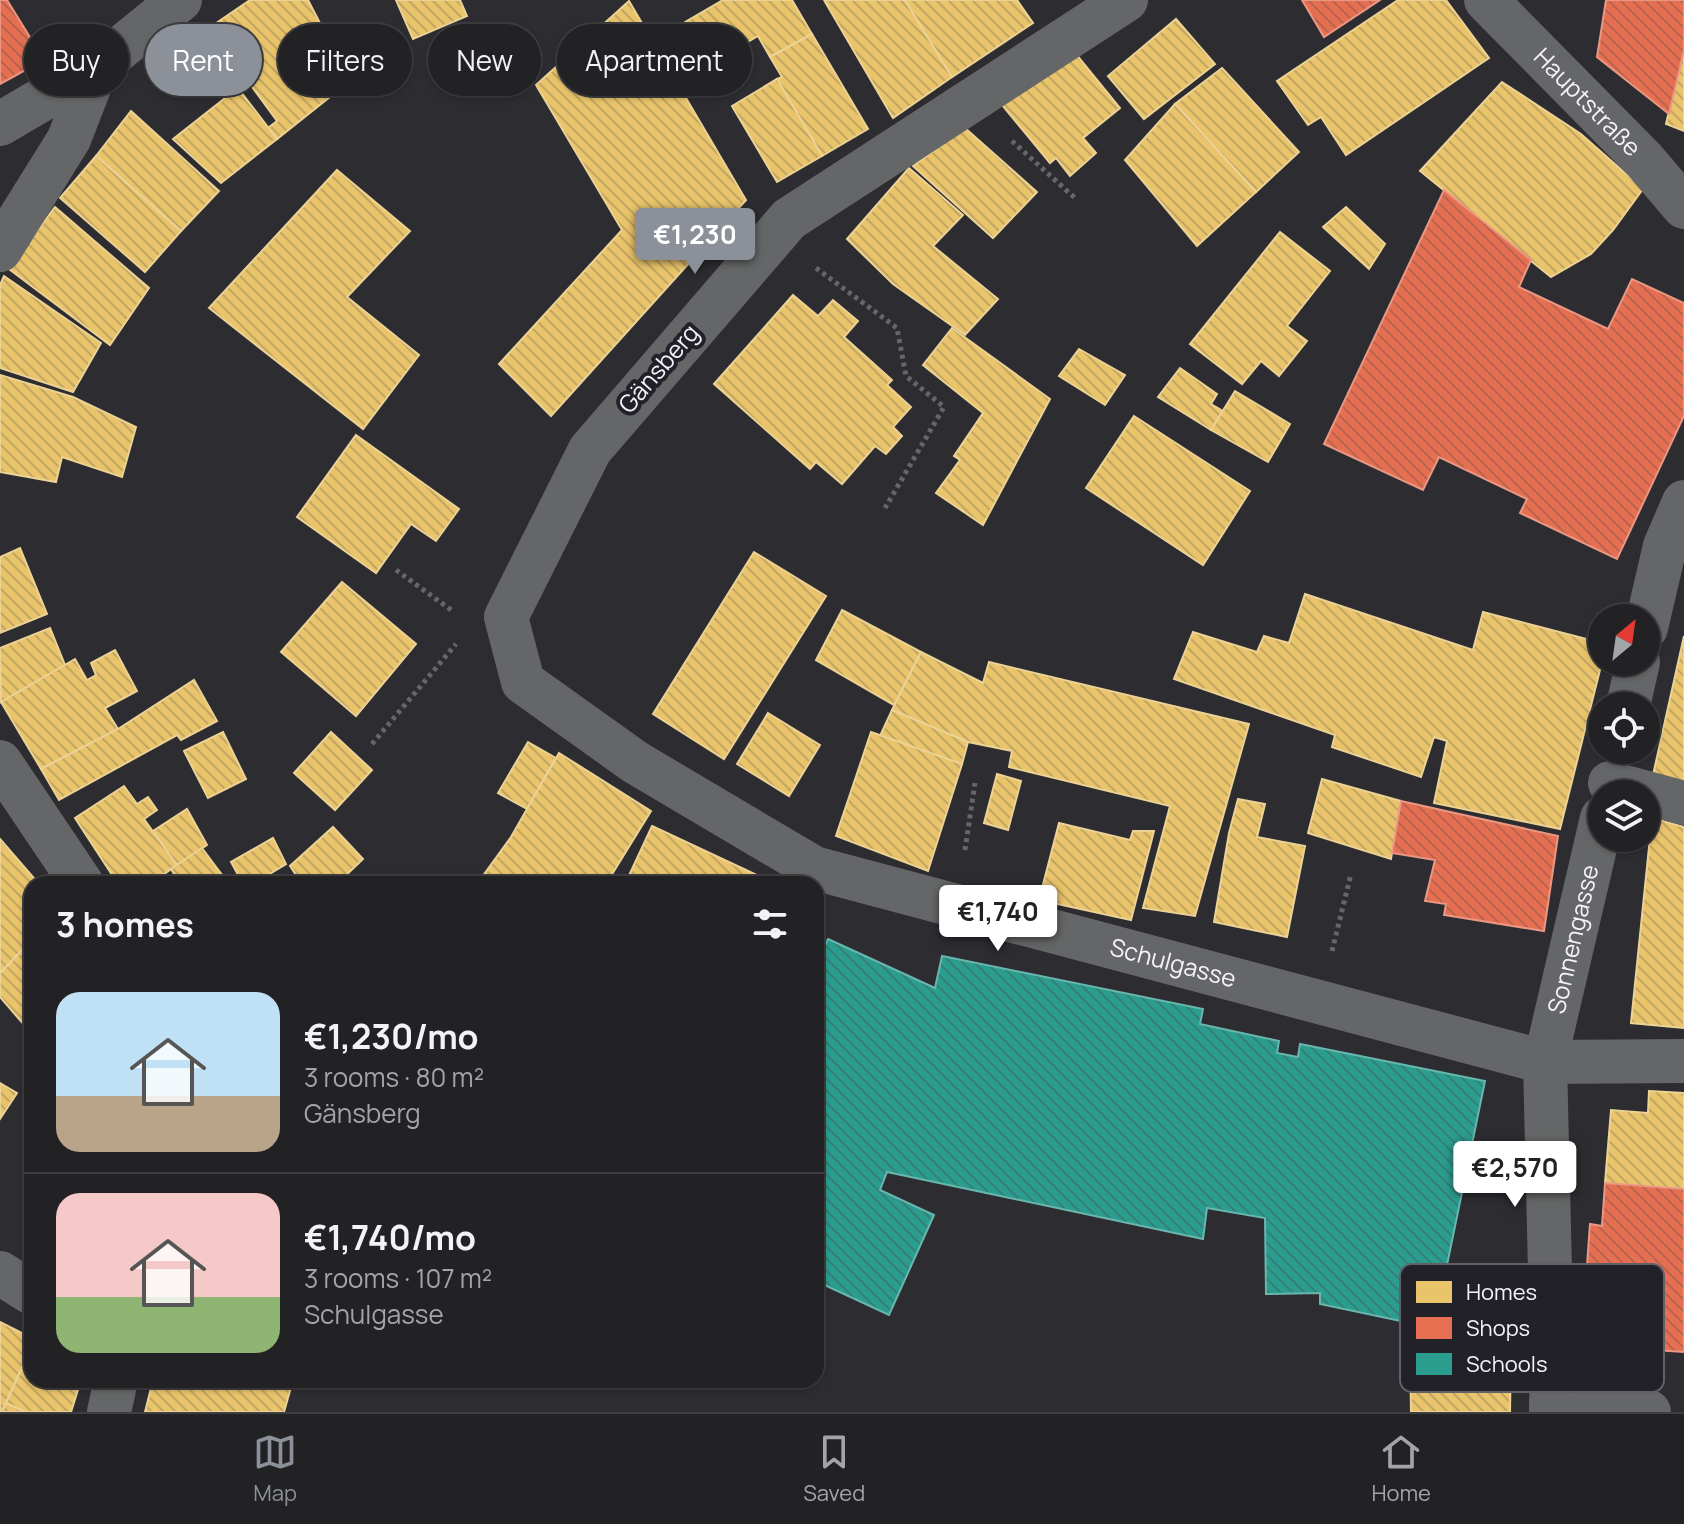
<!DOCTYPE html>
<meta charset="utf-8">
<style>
body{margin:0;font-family:Manrope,sans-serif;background:#2a2a2d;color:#f1f3f6;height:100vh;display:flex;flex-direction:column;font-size:30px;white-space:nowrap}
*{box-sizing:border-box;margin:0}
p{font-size:26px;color:#a2a4a7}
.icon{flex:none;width:44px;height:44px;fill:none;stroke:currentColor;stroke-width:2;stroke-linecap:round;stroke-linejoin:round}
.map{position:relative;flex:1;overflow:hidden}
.sheet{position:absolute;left:24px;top:876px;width:800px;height:512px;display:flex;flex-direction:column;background:#222225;border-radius:24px;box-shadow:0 2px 6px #0004,0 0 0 2px #3f3f42}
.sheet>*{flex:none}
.guide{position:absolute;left:24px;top:24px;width:800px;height:72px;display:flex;gap:16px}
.needle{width:52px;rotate:29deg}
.fabs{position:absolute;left:1588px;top:604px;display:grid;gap:16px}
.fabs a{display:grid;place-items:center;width:72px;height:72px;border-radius:50%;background:#222225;box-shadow:0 2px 6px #0004,0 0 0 2px #3f3f42;font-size:40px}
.price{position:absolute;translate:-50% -68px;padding:0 18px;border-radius:8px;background:#fff;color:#222;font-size:26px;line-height:52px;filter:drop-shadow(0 2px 4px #0008)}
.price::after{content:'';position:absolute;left:50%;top:48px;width:24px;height:18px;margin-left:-12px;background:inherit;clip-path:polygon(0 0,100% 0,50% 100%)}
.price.current{background:#8c9099;color:#fff}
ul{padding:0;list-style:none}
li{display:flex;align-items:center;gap:24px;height:200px;padding:0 32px}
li+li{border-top:2px solid #3f3f42}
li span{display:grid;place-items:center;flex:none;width:224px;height:160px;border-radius:24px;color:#555}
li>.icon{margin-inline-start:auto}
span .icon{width:96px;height:96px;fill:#fffc;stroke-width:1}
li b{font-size:34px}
h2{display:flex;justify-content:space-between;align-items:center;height:96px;padding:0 32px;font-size:34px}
.pill{padding:0 28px;border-radius:36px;background:#222225;box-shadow:0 2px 6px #0004,0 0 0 2px #3f3f42;font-size:28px;line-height:72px}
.pill.current{background:#8c9099;color:#fff}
.dock{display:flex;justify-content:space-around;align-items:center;height:112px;border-top:2px solid #3f3f42;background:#222225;font-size:22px;color:#a2a4a7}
.dock a{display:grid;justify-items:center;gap:4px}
.dock .current{color:#8c9099}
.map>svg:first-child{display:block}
.homes{fill:url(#homes-back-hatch);stroke:#ecd295;stroke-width:2}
.shops{fill:url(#shops-back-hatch);stroke:#eb9783;stroke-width:2}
.schools{fill:url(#schools-back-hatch);stroke:#67b7af;stroke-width:2}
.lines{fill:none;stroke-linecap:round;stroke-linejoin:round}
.path{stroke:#666668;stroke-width:5;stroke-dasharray:4 4;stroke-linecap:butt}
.minor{stroke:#656667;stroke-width:44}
.labels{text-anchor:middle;stroke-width:8;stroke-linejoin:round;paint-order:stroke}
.street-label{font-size:24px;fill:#f4f3f9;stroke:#222129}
.key{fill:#222129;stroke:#616067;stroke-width:2}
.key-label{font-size:22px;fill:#f4f3f9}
</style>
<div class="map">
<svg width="1684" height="1412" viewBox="0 0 1684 1412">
<defs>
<pattern id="homes-back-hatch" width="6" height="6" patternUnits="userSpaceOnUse" patternTransform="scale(2)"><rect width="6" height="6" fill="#e9c46a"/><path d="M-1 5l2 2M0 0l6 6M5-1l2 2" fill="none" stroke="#c1a562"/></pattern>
<pattern id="shops-back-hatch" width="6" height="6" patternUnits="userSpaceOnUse" patternTransform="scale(2)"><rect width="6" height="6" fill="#e76f51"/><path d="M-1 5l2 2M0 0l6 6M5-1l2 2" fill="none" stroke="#b8644f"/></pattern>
<pattern id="schools-back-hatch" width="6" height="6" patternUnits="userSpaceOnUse" patternTransform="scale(2)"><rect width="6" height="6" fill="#2a9d8f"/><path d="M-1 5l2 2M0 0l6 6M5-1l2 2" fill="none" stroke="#358077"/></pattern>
</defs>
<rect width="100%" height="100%" fill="#2d2d31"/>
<g class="homes">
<path d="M250,0h58l42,81 -73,58 -9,-11 9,-7 -68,-93z"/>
<path d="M396,0h64l7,16 -54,23z"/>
<path d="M723,0h69l20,34 -42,23 -12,-21 -48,28 -25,-42z"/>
<path d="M824,0h81l47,77 -59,41z"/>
<path d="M905,0h112l16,23 -81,54z"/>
<path d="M1398,0h48l43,58 -143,97 -25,-38 -13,8 -31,-44z"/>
<path d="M629,1l117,199 -195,216 -52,-52 123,-134 -86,-145z"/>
<path d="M1176,19l39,45 -71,55 -36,-43z"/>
<path d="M812,34l56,95 -46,27 -45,-77 5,-2 -12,-20z"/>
<path d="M1071,48l49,60 -37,30 13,15 -26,23 -14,-18 -6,5 -48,-58z"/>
<path d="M1684,50v81l-18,-7z"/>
<path d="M1222,68l77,84 -43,40 -81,-88z"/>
<path d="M777,79l45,77 -45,26 -45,-76z"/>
<path d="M1502,82l79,52 62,55 -30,41 -22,24 -40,23 -131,-106z"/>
<path d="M238,88l39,51 -56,44 -48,-44z"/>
<path d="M1175,104l81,88 -59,54 -72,-86z"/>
<path d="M131,111l88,80 -38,40 -85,-75z"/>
<path d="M965,128l72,64 -44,46 -80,-72z"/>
<path d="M96,156l85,75 -36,41 -85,-74z"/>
<path d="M909,168l54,47 -30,31 65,53 -33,36 -72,-51 -46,-45z"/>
<path d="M337,170l73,61 -63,66 72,58 -56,74 -154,-121z"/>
<path d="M55,207l94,81 -39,57 -101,-76z"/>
<path d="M1346,207l39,37 -16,25 -46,-42z"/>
<path d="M1280,232l50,39 -43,55 20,15 -28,35 -18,-15 -19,23 -52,-40z"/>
<path d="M4,276l97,67 -28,49 -73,-24v-83z"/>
<path d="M793,295l25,21 15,-16 25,21 -14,16 48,43 -5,5 24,22 -18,20 9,9 -16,18 -11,-8 -33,38 -26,-22 -6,7 -96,-85z"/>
<path d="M952,328l98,71 -67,126 -47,-32 24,-33 -6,-4 29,-43 -60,-48z"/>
<path d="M1079,349l46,26 -20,30 -46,-29z"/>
<path d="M1180,368l37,26 -6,10 12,7 -12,19 -53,-33z"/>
<path d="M0,375l73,22 63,30 -14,50 -60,-20 -6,25 -56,-10z"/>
<path d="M1235,391l55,33 -22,38 -57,-32z"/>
<path d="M1134,416l116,75 -47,74 -117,-77z"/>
<path d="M356,435l103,74 -23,32 -25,-17 -35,49 -79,-56z"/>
<path d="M20,548l27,66 -47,19v-76z"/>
<path d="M754,552l72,44 -102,163 -71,-45z"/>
<path d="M342,582l74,62 -60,72 -75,-64z"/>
<path d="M1305,594l168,56 10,-38 119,31v19l-42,167 -126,-26 13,-62 -13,-4 -13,40 -89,-30 3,-12 -161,-56 19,-47 64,20 7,-16 25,7z"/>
<path d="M842,610l79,42 -27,53 -78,-45z"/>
<path d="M50,628l15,37 -64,37 -1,-54z"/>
<path d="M1684,636v147l-31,-8z"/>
<path d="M115,650l22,41 -32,17 13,21 -77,40 -40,-67 74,-43 12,21 9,-5 -5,-12z"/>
<path d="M921,652l62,31 6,-21 260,62 -54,192 -52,-8 27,-102 -161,-39 3,-16 -44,-9 -76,-32z"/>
<path d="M194,680l23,41 -36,19 -4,-5 -118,65 -18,-31 77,-40z"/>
<path d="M892,710l76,32 -6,22 -82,-28z"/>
<path d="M768,713l52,32 -31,51 -52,-32z"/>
<path d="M223,732l23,47 -38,19 -24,-47z"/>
<path d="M331,732l41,38 -37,40 -41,-37z"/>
<path d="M871,732l91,32 -34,107 -92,-35z"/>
<path d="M528,742l28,16 -29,51 -29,-16z"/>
<path d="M559,753l92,58 -45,73h-79l-4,-3 -3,3h-43l34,-47z"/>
<path d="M997,774l24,7 -13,49 -24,-7z"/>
<path d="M1322,779l79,22 -10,58 -83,-26z"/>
<path d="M124,786l13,18 11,-7 9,13 -13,9 33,46 -27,19h-32l-43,-66z"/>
<path d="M1238,799l27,5 -8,33 48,9 -18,91 -73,-15 15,-89z"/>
<path d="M187,809l20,36 -30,20 -24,-34z"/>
<path d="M1652,818l32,9v201l-53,-5z"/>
<path d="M1059,823l71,17 3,-9h21l-23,89 -92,-20z"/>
<path d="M652,826l124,58h-151z"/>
<path d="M333,827l30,32 -26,25h-35l-12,-18z"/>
<path d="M273,838l13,26 -33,20h-10l-12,-22z"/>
<path d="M0,839l39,45h-7v56l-32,33z"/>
<path d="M202,848l20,27 -17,9h-25l-9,-15z"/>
<path d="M222,875l6,9h-23z"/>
<path d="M32,940v94l-32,-37v-24z"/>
<path d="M0,1083l17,10 -17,26z"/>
<path d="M1649,1091l35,2v96l-79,-6 6,-73 37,3z"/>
<path d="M0,1322l32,16v7l-30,67h-2z"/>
<path d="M1410,1344l101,7 -1,61h-99z"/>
<path d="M32,1345v35h49l-10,32h-46l-19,-9z"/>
<path d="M153,1380h140l-9,32h-139z"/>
<path d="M6,1403l19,9h-23z"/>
</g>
<g class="shops">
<path d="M0,0h7l37,60 -44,24z"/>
<path d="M1302,0h78l-56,37z"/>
<path d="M1606,0h78v50l-15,64 -72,-57z"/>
<path d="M1444,190l87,70 -12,27 89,42 24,-50 52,24v113l-67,143 -97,-46 7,-14 -88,-42 -16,33 -99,-46z"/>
<path d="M1401,801l157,35 -14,95 -100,-16 2,-11 -21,-3 10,-41 -43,-7z"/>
<path d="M1605,1183l79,6v163l-58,-4 1,-10 -45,-3 8,-111 12,2z"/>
</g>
<path class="schools" d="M828,939l107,49 7,-32 261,53 -3,15 79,17 -2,12 21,4 2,-13 185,37 -51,247 -114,-24v-11l-54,1 -1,-76 -58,-10 -4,31 -316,-67 -7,18 54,25 -45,100 -73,-34v-316z"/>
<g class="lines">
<g class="path">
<path d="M1012,141l64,58"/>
<path d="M816,268l81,60 9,48 38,31 -59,101"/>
<path d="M396,570l58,42"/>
<path d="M372,744l84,-100"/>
<path d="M965,850l10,-67"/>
<path d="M457,884l6,-9"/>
<path d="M1332,951l19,-77"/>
</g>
<g class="minor">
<path id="s1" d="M1126,0l-337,219 -199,231 -84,167 17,65 112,80 179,106 731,194 139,-1"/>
<path id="s2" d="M1486,0l158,160 40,47"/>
<path d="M0,124l97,-57 83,-67"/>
<path d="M0,250l69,-111 28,-72"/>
<path d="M1646,628l19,-82 19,-44"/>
<path d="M1628,706l10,-44"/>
<path d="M0,762l82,122"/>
<path d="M1610,783l74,20"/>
<path d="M0,1273l32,20"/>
<path d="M1551,1408l98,4"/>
<path d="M109,1412l7,-32"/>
<path id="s3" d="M1551,1412l1,-58 -7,-292 57,-244"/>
</g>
</g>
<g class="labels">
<g class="street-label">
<text dy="8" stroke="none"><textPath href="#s2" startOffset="144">Hauptstraße</textPath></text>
<text transform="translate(659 369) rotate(-49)" y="8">Gänsberg</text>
<text dy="8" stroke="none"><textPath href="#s3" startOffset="476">Sonnengasse</textPath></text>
<text dy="8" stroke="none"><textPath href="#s1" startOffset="1678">Schulgasse</textPath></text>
</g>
</g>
<rect x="1400" y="1264" width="264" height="128" rx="12" class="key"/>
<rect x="1416" y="1281" width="36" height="22" fill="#e9c46a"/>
<rect x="1416" y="1317" width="36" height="22" fill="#e76f51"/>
<rect x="1416" y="1353" width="36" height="22" fill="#2a9d8f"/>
<g class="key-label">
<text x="1466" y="1300">Homes</text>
<text x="1466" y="1336">Shops</text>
<text x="1466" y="1372">Schools</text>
</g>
</svg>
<div class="fabs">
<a><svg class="needle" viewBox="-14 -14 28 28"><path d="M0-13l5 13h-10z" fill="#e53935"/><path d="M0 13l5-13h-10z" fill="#a2a4a7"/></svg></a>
<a><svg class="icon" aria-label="locate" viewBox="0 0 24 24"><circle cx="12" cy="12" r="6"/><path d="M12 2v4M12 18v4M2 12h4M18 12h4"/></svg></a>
<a><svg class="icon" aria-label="layers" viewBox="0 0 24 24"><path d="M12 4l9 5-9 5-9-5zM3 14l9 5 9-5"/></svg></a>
</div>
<b class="price current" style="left:695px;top:276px">€1,230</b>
<b class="price" style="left:998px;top:953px">€1,740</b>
<b class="price" style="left:1515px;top:1209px">€2,570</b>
<div class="guide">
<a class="pill">Buy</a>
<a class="pill current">Rent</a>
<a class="pill">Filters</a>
<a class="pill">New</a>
<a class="pill">Apartment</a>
</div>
<section class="sheet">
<h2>3 homes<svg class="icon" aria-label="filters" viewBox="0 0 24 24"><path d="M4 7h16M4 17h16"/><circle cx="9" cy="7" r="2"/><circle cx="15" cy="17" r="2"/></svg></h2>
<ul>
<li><span style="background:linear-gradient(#bfe0f5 65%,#b9a48a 0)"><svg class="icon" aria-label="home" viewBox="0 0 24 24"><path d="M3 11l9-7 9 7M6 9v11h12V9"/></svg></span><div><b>€1,230/mo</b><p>3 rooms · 80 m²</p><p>Gänsberg</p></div></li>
<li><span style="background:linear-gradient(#f6c9c9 65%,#8fb573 0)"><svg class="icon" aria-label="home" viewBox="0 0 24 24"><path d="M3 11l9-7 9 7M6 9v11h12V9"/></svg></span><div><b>€1,740/mo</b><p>3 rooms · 107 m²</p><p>Schulgasse</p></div></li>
</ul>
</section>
</div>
<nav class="dock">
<a class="current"><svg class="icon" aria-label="map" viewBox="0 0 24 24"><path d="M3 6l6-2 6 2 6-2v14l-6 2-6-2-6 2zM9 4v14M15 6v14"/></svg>Map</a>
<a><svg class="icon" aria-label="saved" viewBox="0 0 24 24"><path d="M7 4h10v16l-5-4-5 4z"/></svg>Saved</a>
<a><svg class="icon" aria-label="home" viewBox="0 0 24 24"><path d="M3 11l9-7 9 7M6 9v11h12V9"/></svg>Home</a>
</nav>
